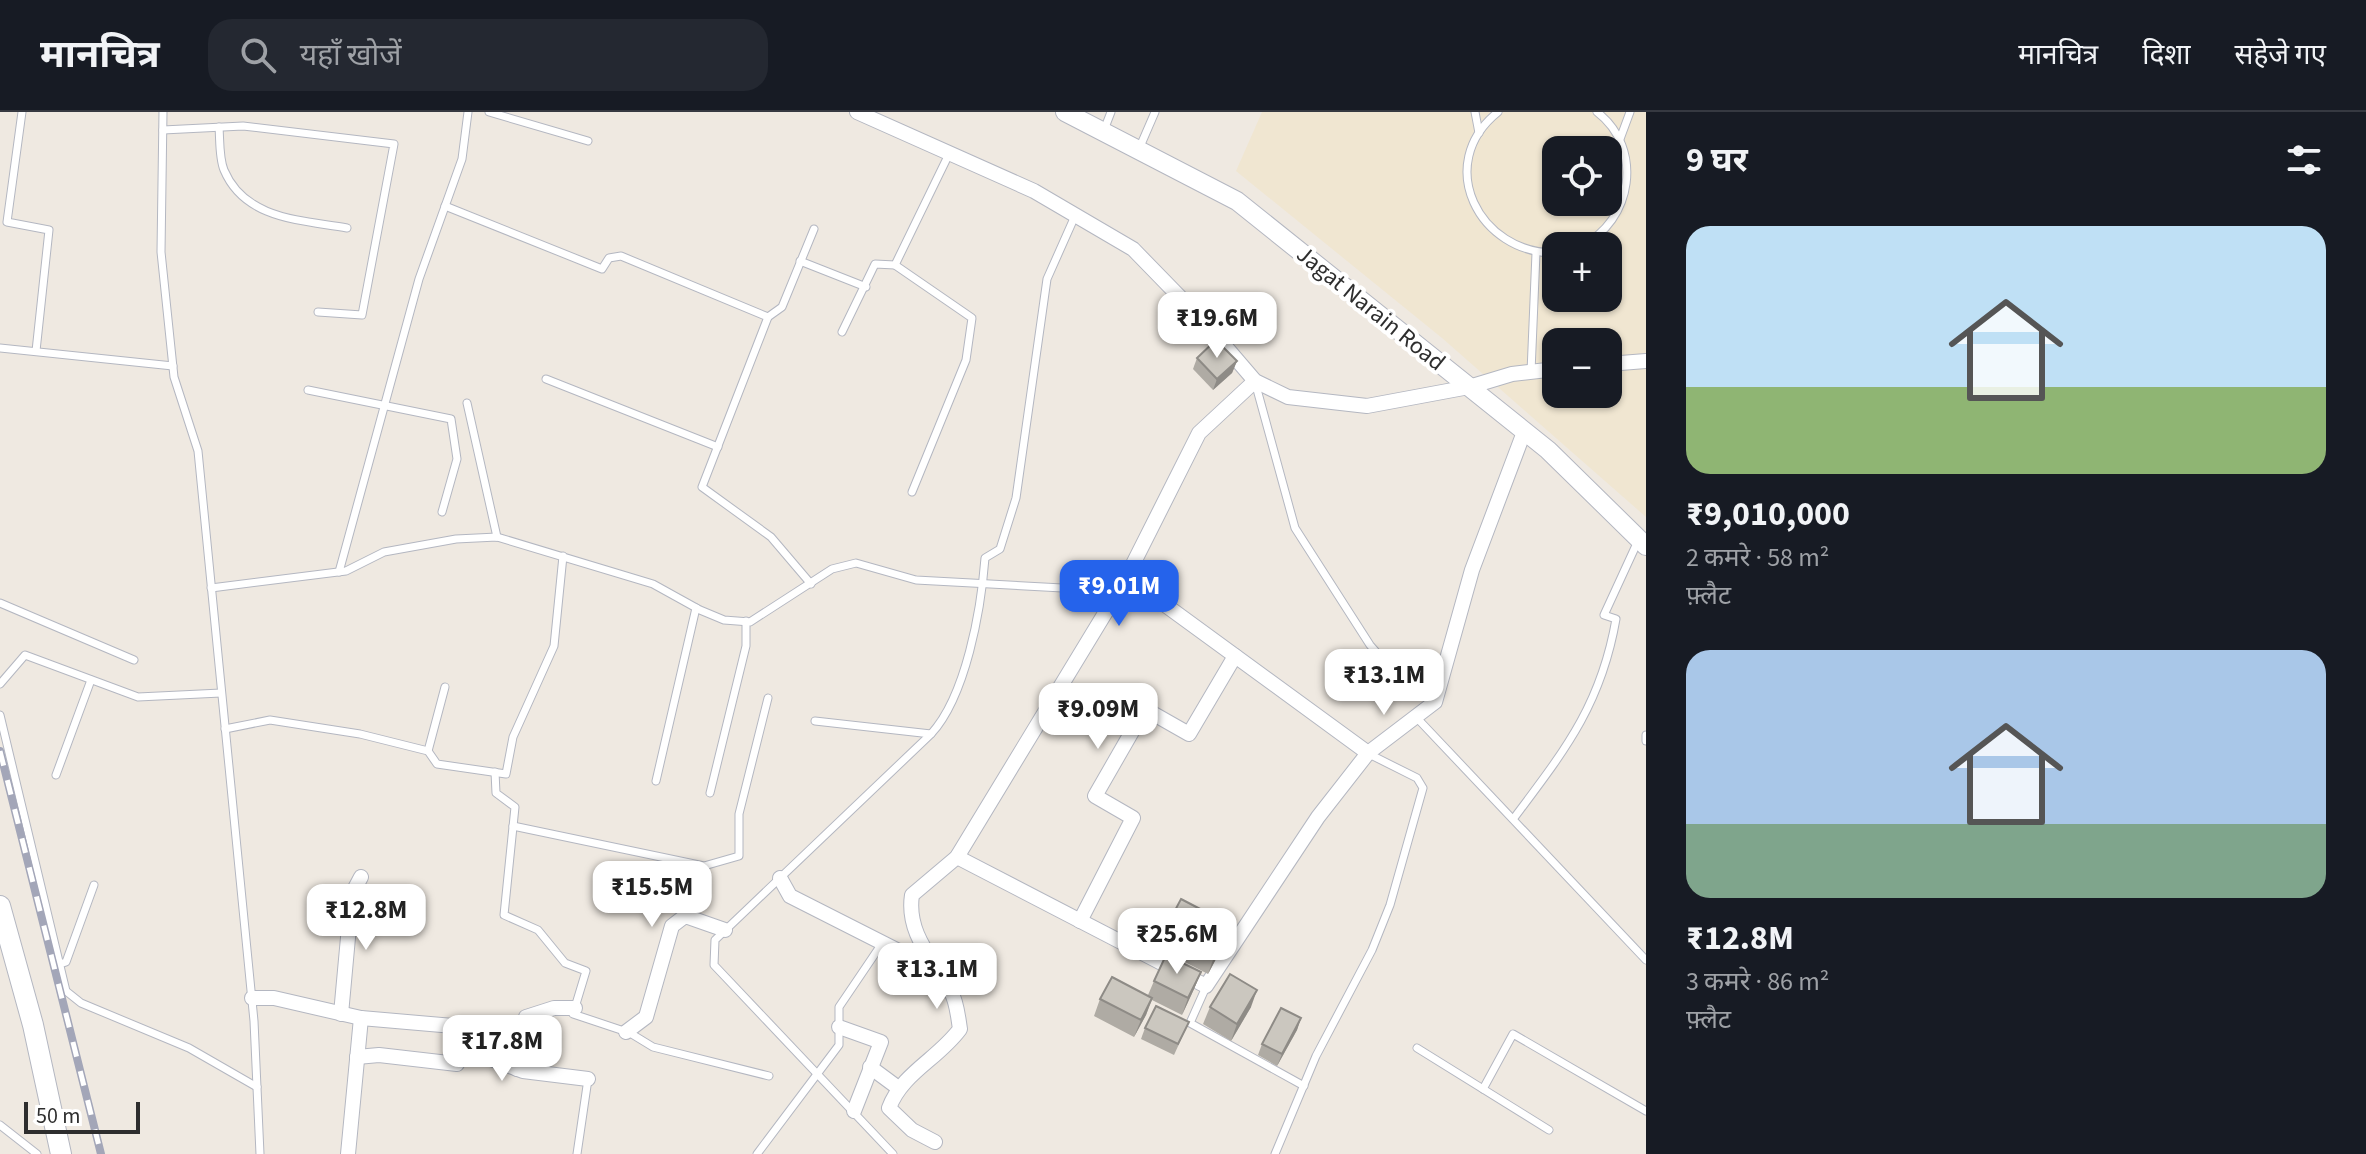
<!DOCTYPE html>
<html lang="hi">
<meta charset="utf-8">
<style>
body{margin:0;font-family:"Source Sans 3","Noto Sans Devanagari",sans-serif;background:#242831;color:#f1f3f6;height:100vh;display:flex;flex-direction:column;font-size:30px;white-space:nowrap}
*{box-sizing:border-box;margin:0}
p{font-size:26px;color:#9ea1a6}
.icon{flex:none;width:44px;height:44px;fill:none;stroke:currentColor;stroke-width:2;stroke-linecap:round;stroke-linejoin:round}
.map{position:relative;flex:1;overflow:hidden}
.drawer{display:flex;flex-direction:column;background:#171b24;width:720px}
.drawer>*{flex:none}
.fabs{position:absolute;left:1542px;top:24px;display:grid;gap:16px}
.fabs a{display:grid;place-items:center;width:80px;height:80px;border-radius:16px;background:#171b24;box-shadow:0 2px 6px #0004;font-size:40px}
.scale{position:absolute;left:24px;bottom:20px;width:116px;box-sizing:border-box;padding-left:8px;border:4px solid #2e2e2e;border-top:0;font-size:22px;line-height:28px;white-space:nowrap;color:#2e2e2e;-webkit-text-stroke:6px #fff;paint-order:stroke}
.price{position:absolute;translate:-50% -68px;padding:0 18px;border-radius:16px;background:#fff;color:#222;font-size:26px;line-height:52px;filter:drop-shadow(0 2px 4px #0008)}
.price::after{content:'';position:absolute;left:50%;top:48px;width:24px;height:18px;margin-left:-12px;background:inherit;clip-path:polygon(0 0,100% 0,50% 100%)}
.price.selected{background:#2563eb;color:#fff}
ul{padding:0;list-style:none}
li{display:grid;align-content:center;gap:16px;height:424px;padding:0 40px}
li span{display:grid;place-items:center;height:248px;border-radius:24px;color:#555}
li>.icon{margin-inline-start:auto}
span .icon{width:144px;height:144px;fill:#fffc;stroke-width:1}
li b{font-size:34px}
h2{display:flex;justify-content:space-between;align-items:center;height:96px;padding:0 40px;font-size:34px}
header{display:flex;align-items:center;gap:48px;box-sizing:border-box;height:112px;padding:0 40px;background:#171b24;border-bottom:2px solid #363941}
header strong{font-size:38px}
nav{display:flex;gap:44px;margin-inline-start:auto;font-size:28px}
.search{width:560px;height:72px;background:#242831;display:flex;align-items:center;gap:20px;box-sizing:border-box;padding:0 28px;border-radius:24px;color:#9ea1a6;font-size:30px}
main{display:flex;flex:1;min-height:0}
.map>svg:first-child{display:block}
.education{fill:#f0e6d1;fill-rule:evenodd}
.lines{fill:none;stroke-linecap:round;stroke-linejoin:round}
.service-casing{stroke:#b4b7c1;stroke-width:9}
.minor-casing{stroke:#b4b7c1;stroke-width:16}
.tertiary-casing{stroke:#b4b7c1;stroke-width:20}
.secondary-casing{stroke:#b4b7c1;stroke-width:22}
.service{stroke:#fff;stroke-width:7}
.minor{stroke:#fff;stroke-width:14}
.tertiary{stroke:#fff;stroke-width:18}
.secondary{stroke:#fff;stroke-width:20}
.rail-casing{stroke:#a3a6b8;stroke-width:8}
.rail{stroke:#fff;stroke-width:5;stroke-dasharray:15;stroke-linecap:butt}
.wall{fill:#afaba4}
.shaded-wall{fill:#8e8b86}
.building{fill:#cbc7bf;stroke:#8e8b86;stroke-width:2}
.labels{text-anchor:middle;stroke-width:8;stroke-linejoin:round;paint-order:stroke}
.street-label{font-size:24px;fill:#2e2e2e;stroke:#fff}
</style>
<header>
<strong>मानचित्र</strong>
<div class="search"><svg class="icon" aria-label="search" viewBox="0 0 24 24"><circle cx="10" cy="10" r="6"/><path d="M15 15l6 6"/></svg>यहाँ खोजें</div>
<nav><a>मानचित्र</a><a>दिशा</a><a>सहेजे गए</a></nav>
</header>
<main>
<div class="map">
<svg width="1646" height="1042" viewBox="0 0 1646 1042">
<rect width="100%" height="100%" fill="#efe9e1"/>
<path class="education" d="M1262,0h384v405l-204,-179 -206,-167zM1556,38h52v52h-52zM1556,134h52v52h-52zM1556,230h52v52h-52z"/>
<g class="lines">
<g class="service-casing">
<g id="service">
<path d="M22,0l-15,110 42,8 -13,121"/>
<path d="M163,0l-2,140 13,125 24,74 56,570 6,133"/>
<path d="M489,0l99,29"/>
<path d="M1475,0l4,21"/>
<path d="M1498,0c-65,52 -19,142 58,141"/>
<path d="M219,15c1,13 0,31 5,43 21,50 78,50 123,58"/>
<path d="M163,18l80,-4 151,18 -32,171 -44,-3"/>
<path d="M1104,18l7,-18"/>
<path d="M1620,27l10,-27"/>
<path d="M1139,37l16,-37"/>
<path d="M445,94l157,63 7,-11 12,-2 147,61"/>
<path d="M1581,134c52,-25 63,-98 16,-134"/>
<path d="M800,149l66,26"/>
<path d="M895,153l77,53 -6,42 -54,132"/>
<path d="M842,220l33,-68 20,1 55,-113"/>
<path d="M0,236l173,18"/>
<path d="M1531,260l5,-119"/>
<path d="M546,267l172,68"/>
<path d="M1255,270l40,146 75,117 28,32 37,25"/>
<path d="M308,278l143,29 6,40 -15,53"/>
<path d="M467,291l30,134"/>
<path d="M339,460l80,-293 43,-120 6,-47"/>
<path d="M811,472l-40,-47 -69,-50 66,-170 14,-10 32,-78"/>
<path d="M211,476l135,-17 38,-19 72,-13 41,-2 156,47 47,26 24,10 26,2 82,-53 24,-6 60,17 202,11"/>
<path d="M0,491l134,57"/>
<path d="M0,572l25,-29 113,42 83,-4"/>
<path d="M0,603l66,276 15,12 108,45 68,39"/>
<path d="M1416,605l230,243"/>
<path d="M815,609l116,13c35,-38 50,-124 54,-176l15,-9 16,-51 31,-219 28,-63"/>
<path d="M225,617l45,-9 90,14 68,17 9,13 69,10 7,-37 41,-91 9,-90"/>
<path d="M1646,623v6"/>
<path d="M428,639l17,-64"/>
<path d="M495,660l1,21 19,14 -11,108 34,15 27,33 21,8 -13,43 57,19 23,14 116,29"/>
<path d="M56,663l35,-95"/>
<path d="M656,669l40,-173"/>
<path d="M710,681l36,-147v-25"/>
<path d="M1514,706c51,-68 87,-113 102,-199l-12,-4 34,-74"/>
<path d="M513,714l191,40 35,-10v-42l29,-116"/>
<path d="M60,852l6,-2 28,-77"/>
<path d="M1206,875l-16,36 114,63"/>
<path d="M1417,936l132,82"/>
<path d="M1483,977l30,-55 133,77"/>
<path d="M0,1013l37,29"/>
<path d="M577,1042l11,-75"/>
<path d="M757,1042l82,-109v-38l44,-65"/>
<path d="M893,1042l-179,-189 1,-25 216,-206"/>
<path d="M1275,1042l41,-98 56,-106 18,-45 33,-117 -6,-10 -48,-24"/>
</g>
</g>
<g class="minor-casing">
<g id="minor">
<path d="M857,0l177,79 99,58 74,76 48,56 33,16 79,9 102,-19 43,-13 44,-5"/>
<path d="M1608,252l38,-3"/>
<path d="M1127,465l241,176"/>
<path d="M957,745l249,129 112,-169 50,-64 67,-51 37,-132 52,-138"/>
<path d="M780,766l10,18 144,73"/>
<path d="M1080,809l53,-103 -38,-22 50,-87 44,25 46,-78"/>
<path d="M252,886h22l87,20 104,9 5,24 53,20 65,8"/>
<path d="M341,902l11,-120 9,-17"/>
<path d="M839,915l42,15 -27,69"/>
<path d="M626,920l20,-15 26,-91 13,-10 40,14"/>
<path d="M357,945l22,-2 78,9"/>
<path d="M870,955l27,20"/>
<path d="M517,957l9,-52 28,-9h21"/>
<path d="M935,1030l-23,-12 -23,-22c13,-35 49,-49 71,-79 -2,-12 -3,-27 -9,-37 -17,-32 -45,-58 -39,-97l45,-38 167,-275 75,-149 56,-52"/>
<path d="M348,1042l13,-136"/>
</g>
</g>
<g class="tertiary-casing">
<path id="tertiary" d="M1065,0l172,89 311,249 98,96"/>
</g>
<g class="secondary-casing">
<path id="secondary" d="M0,794l33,119 28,129"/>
</g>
<use href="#service" class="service"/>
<use href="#minor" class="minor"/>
<use href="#tertiary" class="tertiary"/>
<use href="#secondary" class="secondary"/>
<g class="rail-casing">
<path id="rail" d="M0,639l101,403"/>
</g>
<use href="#rail" class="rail"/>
</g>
<g class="wall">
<path d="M1197,246l40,3 -5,12 -19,17 -20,-21z"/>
<path d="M1164,819l61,11 -17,32 -50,-26z"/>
<path d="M1201,860l-7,17 -12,26 -30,-15 -6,15 -12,22 -40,-21 6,-17 48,-4 6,-14z"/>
<path d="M1210,895h41l-20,34 -28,-17z"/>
<path d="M1301,906l-4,12 -20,36 -19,-11 4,-11z"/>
<path d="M1189,910l-15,33 -33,-16 4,-11z"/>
</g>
<g class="shaded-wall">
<path d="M1237,249l-5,12 -19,17 4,-11z"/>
<path d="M1231,813l-6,17 -17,32 6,-17z"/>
<path d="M1201,860l-7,17 -12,26 6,-17z"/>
<path d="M1257,878l-6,17 -20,34 6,-17z"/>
<path d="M1152,886l-6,17 -12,22 7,-17z"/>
<path d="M1301,906l-4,12 -20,36 5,-12z"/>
</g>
<g class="building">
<path d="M1216,228l21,21 -20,18 -20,-21z"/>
<path d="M1181,787l50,26 -17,32 -50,-26z"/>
<path d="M1166,843l35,17 -13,26 -34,-17z"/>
<path d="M1230,862l27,16 -20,34 -27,-17z"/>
<path d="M1112,865l40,21 -11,22 -41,-21z"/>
<path d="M1156,894l33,16 -11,22 -33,-16z"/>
<path d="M1281,896l20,10 -19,36 -20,-10z"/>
</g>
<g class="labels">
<g class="street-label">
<text transform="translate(1371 196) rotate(39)" y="8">Jagat Narain Road</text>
</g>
</g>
</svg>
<div class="fabs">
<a><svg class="icon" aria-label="locate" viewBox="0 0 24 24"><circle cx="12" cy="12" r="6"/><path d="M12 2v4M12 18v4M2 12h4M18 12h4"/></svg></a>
<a>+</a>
<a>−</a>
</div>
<div class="scale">50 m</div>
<b class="price" style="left:1217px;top:248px">₹19.6M</b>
<b class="price selected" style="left:1119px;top:516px">₹9.01M</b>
<b class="price" style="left:1384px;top:605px">₹13.1M</b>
<b class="price" style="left:1098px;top:639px">₹9.09M</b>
<b class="price" style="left:652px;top:817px">₹15.5M</b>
<b class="price" style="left:366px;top:840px">₹12.8M</b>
<b class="price" style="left:1177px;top:864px">₹25.6M</b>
<b class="price" style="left:937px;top:899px">₹13.1M</b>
<b class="price" style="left:502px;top:971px">₹17.8M</b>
</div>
<section class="drawer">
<h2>9 घर<svg class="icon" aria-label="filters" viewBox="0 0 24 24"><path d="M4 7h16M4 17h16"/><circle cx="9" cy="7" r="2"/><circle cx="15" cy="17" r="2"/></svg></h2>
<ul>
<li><span style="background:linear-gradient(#bfe0f5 65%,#8fb573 0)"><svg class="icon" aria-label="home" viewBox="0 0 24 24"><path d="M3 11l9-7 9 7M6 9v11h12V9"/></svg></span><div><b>₹9,010,000</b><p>2 कमरे · 58 m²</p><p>फ़्लैट</p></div></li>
<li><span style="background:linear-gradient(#a9c7e8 70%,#7fa58c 0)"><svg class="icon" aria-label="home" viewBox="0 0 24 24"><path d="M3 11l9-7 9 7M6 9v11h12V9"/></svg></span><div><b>₹12.8M</b><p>3 कमरे · 86 m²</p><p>फ़्लैट</p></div></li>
</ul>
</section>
</main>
